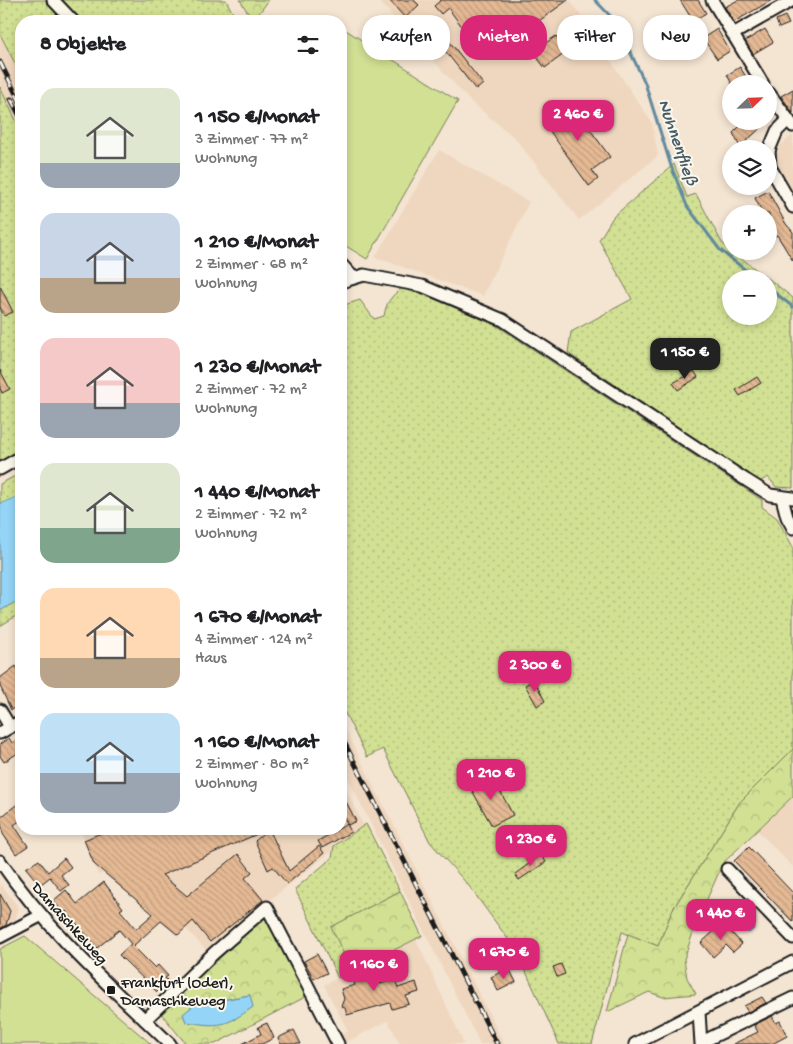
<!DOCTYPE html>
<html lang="de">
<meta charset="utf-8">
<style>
body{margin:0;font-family:"Gochi Hand",sans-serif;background:#f6f6f6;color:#202124;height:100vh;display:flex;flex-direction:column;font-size:19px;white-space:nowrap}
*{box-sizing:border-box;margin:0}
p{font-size:16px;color:#757577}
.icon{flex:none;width:28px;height:28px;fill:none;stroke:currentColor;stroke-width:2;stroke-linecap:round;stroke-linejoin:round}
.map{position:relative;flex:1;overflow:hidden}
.sheet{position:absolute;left:15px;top:15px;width:332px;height:820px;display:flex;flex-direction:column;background:#fff;border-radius:20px;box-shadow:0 2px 8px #0003}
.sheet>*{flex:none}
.banner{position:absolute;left:362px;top:15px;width:355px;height:45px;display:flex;gap:10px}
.needle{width:32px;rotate:67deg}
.controls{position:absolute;left:722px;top:75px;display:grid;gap:10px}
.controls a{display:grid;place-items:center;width:55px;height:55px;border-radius:50%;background:#fff;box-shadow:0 2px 8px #0003;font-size:25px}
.price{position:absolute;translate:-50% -42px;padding:0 11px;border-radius:10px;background:#db2777;color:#fff;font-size:16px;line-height:32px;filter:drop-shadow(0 1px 2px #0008)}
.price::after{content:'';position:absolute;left:50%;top:30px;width:15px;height:11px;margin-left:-8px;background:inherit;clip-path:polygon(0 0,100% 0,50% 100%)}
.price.active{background:#222;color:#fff}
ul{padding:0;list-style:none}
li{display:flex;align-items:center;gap:15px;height:125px;padding:0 25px}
li span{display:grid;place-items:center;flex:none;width:140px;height:100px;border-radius:15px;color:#555}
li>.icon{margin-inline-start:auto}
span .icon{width:60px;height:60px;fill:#fffc;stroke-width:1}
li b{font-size:21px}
h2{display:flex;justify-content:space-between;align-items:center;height:60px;padding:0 25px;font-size:21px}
.pill{padding:0 18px;border-radius:20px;background:#fff;box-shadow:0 2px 8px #0003;font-size:18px;line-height:45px}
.pill.active{background:#db2777;color:#fff}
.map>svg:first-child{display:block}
.built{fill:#efd7bf}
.grass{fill:url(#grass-dots);stroke:#767e58}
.forest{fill:url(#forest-crowns);stroke:#767e58;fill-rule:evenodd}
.pitch{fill:#d1e093;stroke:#767e58}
.water{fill:#94d4f6;stroke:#648a9f}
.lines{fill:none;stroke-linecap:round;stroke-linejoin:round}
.stream{stroke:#648a9f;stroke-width:3}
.building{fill:url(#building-back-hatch);stroke:#1c1c1c}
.minor-casing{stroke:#1c1c1c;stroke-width:15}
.minor{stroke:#fbf7ec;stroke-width:11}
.rail-casing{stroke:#1c1c1c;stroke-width:5}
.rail{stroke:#fbf7ec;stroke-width:3;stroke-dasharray:9;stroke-linecap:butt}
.poi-dot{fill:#1c1c1c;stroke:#fbf7ec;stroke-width:2}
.labels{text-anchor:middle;stroke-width:4;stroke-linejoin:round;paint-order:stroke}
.street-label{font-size:16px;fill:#1c1c1c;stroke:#fbf7ec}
.poi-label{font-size:16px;fill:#1c1c1c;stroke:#fbf7ec;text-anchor:start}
.water-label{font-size:18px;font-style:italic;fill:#465c68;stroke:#fbf7ec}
</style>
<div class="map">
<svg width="793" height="1044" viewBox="0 0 793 1044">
<defs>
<pattern id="grass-dots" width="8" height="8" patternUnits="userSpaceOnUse" patternTransform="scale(1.25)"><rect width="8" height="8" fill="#d1e093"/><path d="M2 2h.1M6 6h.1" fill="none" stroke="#b3c07e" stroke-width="1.8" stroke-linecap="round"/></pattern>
<pattern id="forest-crowns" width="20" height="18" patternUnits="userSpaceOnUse" patternTransform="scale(1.25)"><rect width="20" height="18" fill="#d1e093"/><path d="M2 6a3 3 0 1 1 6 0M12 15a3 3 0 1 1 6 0" fill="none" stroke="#b3c07e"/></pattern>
<pattern id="building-back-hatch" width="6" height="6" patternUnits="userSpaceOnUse" patternTransform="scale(1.25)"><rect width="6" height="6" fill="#e4b994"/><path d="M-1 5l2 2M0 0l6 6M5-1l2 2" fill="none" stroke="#c39e7f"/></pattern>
</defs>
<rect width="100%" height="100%" fill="#f4e4d2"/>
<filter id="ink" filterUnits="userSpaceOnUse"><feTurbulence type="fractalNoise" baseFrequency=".02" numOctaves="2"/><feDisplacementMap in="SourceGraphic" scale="10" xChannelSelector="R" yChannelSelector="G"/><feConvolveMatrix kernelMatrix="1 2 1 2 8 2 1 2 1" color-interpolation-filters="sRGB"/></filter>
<g filter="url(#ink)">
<g class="built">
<path d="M378,0h192l82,123 6,33 -79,64 -64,-82 -45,-37z"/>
<path d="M0,34l21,41v56l-21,-44z"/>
<path d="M793,135v60l-1,1 -17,-31 3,-18z"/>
<path d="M439,150l90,52 -46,94 -108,-39z"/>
<path d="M341,721l147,290 16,33h-24l-139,-280z"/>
<path d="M341,781l23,45 -158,124 -30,-32 -10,7 -62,-52 -6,2 -18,-46h261z"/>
<path d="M793,796v71l-36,-37z"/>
<path d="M0,883l19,25 -4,12 -15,8z"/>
<path d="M416,939l48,105h-64l-12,-23 -46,23 -4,-8 10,-5 -24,-46z"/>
</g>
<g class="grass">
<path d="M0,0h46l20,21h-45v54l-21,-41z"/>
<path d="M61,0h165l11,21h-156z"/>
<path d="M0,87l21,44v319l-21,11z"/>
<path d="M674,164l13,33 9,-3 26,49 46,36h-37v37h38v-37l24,19v190l-17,-1 -8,-10 -9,5 -191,-129 3,-21 61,-33 -33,-59 14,-23z"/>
<path d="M402,288l15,3 82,36 263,173v7l15,11 16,29v202l-53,53 -67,107 -15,37 -36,-14 -30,112h-33l-43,-94 -47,-64 -39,-44 -47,-93 -16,8 -26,-52v-399l19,-6 14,19 10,-3c2,-13 7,-20 18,-28z"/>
<path d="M21,473v140l-21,13v-142z"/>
<path d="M366,824l34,67 -68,36 20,44 -14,7 -43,-89 37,-31 2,-12z"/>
</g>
<g class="forest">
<path d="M240,0h29l-16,21z"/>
<path d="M793,749v47l-70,67 -27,61 -12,35 3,19 9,16 -33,3 -14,-5 -42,20 21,-78 30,12 15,-37 67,-107z"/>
<path d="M400,891l22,45 -70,35 -21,-44z"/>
<path d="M266,916l43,79 -94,49h-29l-26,-32zM250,995l-16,25 -12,-20z"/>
</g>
<g class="pitch">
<path d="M341,27l117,74 -91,158 -26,-16z"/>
<path d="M25,936l126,108h-151v-95z"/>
</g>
<g class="water">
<path d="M21,495v104l-21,12v-107z"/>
<path d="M735,906l6,2 5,10 8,5v6l-5,4c-8,-4 -9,-12 -18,-17v-5z"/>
<path d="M250,995l3,12c-28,20 -33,20 -67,15l-3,-8 11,-9z"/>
</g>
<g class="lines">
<g class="stream">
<path d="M595,0l21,22 29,61 26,83 16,40 33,44 37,29"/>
<path d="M769,288l24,19"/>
</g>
</g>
<g class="building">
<path d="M389,0h25l5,5 -14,13z"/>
<path d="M441,0h127l-50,36 -2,-3 -31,24 -37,-49 -7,6 -7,-8z"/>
<path d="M680,0h18l8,13 -13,8z"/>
<path d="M738,0h34l-38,22 -9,-15z"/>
<path d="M785,16l4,8 -10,4 -3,-8z"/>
<path d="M717,29l13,22 -13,8 -14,-21z"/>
<path d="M765,29l8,13 -20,12 -8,-13z"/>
<path d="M442,32l41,52 -7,6 -41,-52z"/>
<path d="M653,33l5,8 -8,5 -5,-8z"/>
<path d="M556,36l12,15 -23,17 -12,-16z"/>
<path d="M740,67l6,10 4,7h-18l-5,-9z"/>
<path d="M793,89v24l-12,-17z"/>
<path d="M571,103l39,54 -18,13 6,9 -9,7 -45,-63z"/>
<path d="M745,121h23l-28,26 -7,-14z"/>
<path d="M768,191l18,33 7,8v29l-16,-26 -5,3 -3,-6v-18h-6l-8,-16z"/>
<path d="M0,286l13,26 -9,4 -4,-9z"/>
<path d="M0,370l10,19 -8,4 -2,-5z"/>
<path d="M694,371l4,6 -20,13 -5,-7z"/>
<path d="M757,377l4,6 -21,13 -4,-6z"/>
<path d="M16,666l5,8v29l-10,7 -11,-24v-8z"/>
<path d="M534,680l11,21 -8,5 -12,-21z"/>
<path d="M9,738l3,5 5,-4 4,12 -17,11 -4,-6v-12z"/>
<path d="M492,776l21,39 -21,11 -23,-41 9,-4 1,2z"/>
<path d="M341,792l15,29 -8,4 -7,-13z"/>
<path d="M21,801v19l-7,5 14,21 -12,8 -13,-20 -3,-16z"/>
<path d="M347,824l4,8 -29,16 -4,-7z"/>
<path d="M111,829h158l-107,46 25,21 51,-42 14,18 -7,6 18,22 -53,42 -17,-21 -15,14 -17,-14 -28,25 22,22 3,-3 10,11 -3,2 3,3 -11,11 -38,-37 12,-11 -12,-14 -22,18 -31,-37 -2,3 -11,-13 13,-11 11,14 27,-22 19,26 -3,2 16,19 17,-15 -59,-50 -10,-24z"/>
<path d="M269,829l20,42 30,-25 5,7 -37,31 -14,-17 -5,3 -13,-29z"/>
<path d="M749,847l44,46v29l-59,-61z"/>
<path d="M541,855l5,7 -27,18 -4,-6z"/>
<path d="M64,858l7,9 -10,8 8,10 -8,6 -11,-14 -10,8 -14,-17 13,-8 9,12z"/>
<path d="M0,894l10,17 -4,14 -6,4z"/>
<path d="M723,923l19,21 -9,8 -7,-7 -13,12 -12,-14z"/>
<path d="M317,954l10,19 -13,6 -10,-18z"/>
<path d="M370,962l10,22 15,-5 3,9 18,-6 3,10 -13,4 3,8 -17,5 -2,-6 -43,12 -2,-7 -4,-2 3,-7 -3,-10 14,-4 -5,-13z"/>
<path d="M561,964l4,10 -8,3 -4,-10z"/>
<path d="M509,968l7,14 -18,9 -7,-14z"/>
<path d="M762,997l4,6 -18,9 -4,-6z"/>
<path d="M772,1016l4,7 4,-2 7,15 -15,8h-39l25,-12 -4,-7z"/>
<path d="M267,1023l7,15 -12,6h-20l19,-10 -3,-7z"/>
<path d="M294,1030l7,14h-20l-3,-6z"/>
</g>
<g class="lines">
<g class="minor-casing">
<g id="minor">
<path d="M53,0l20,21"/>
<path d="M712,0l51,84"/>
<path d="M733,34l60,-34"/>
<path d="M769,93l24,33"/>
<path d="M769,150l1,17 23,40"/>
<path d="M769,150l8,-19 11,-11"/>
<path d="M341,264l12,13"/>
<path d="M341,282l23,-7 58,11 81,34 243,160 24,15 23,3"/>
<path d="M0,469l21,-12"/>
<path d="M782,498l5,19 6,11"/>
<path d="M0,710l10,17"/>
<path d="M0,733l21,-12"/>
<path d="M0,861c50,73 108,123 170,183"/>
<path d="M727,869l66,69"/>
<path d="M0,937l40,-21"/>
<path d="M699,1012l2,32"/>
<path d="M145,1020l69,-67 53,-46 71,137"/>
<path d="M702,1042l91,-44"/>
<path d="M635,1044l158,-82"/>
</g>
</g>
<use href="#minor" class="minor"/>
<g class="rail-casing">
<g id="rail">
<path d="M0,62l21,42"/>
<path d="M11,99l10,19"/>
<path d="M341,736l156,308"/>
</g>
</g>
<use href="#rail" class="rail"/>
</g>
</g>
<rect class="poi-dot" x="106" y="985" width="10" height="10" rx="2.5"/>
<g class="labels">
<g class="street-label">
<text transform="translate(71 922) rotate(48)" y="6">Damaschkeweg</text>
</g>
<g class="poi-label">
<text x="121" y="987">Frankfurt (Oder),<tspan x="121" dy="18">Damaschkeweg</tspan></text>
</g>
<g class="water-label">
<text transform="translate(679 142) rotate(71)" y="6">Nuhnenfließ</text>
</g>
</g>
</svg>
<div class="controls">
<a><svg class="needle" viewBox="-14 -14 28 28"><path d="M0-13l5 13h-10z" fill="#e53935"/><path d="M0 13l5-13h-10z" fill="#757577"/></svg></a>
<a><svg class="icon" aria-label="layers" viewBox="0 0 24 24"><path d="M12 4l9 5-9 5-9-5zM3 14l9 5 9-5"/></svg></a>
<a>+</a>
<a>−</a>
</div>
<b class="price" style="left:578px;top:142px">2 460 €</b>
<b class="price active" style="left:685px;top:380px">1 150 €</b>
<b class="price" style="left:535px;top:693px">2 300 €</b>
<b class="price" style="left:491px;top:801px">1 210 €</b>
<b class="price" style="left:531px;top:867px">1 230 €</b>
<b class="price" style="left:721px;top:941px">1 440 €</b>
<b class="price" style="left:504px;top:980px">1 670 €</b>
<b class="price" style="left:374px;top:992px">1 160 €</b>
<div class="banner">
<a class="pill">Kaufen</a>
<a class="pill active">Mieten</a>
<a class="pill">Filter</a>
<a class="pill">Neu</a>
</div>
<section class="sheet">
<h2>8 Objekte<svg class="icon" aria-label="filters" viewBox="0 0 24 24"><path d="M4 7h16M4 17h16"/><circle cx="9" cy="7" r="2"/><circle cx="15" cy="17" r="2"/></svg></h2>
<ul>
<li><span style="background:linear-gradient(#dfe7d0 75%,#9aa5b1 0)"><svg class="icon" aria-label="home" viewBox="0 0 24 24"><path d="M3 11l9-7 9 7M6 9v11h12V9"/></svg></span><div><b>1 150 €/Monat</b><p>3 Zimmer · 77 m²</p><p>Wohnung</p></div></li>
<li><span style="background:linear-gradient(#c9d6e8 65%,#b9a48a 0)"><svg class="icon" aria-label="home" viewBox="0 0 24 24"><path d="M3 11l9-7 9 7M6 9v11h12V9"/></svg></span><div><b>1 210 €/Monat</b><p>2 Zimmer · 68 m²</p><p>Wohnung</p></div></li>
<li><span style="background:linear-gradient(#f6c9c9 65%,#9aa5b1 0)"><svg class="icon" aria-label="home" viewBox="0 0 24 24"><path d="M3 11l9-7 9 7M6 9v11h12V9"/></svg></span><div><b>1 230 €/Monat</b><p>2 Zimmer · 72 m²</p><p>Wohnung</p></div></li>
<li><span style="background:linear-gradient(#dfe7d0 65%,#7fa58c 0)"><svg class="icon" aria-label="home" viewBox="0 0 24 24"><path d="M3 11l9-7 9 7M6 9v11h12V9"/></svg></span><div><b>1 440 €/Monat</b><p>2 Zimmer · 72 m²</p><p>Wohnung</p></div></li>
<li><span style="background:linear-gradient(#ffd9b3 70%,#b9a48a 0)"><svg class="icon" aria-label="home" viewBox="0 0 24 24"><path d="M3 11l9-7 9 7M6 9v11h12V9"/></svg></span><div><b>1 670 €/Monat</b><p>4 Zimmer · 124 m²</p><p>Haus</p></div></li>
<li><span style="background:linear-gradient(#bfe0f5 60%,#9aa5b1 0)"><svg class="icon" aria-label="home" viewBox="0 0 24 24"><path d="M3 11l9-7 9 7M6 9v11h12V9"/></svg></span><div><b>1 160 €/Monat</b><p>2 Zimmer · 80 m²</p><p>Wohnung</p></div></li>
</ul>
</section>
</div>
